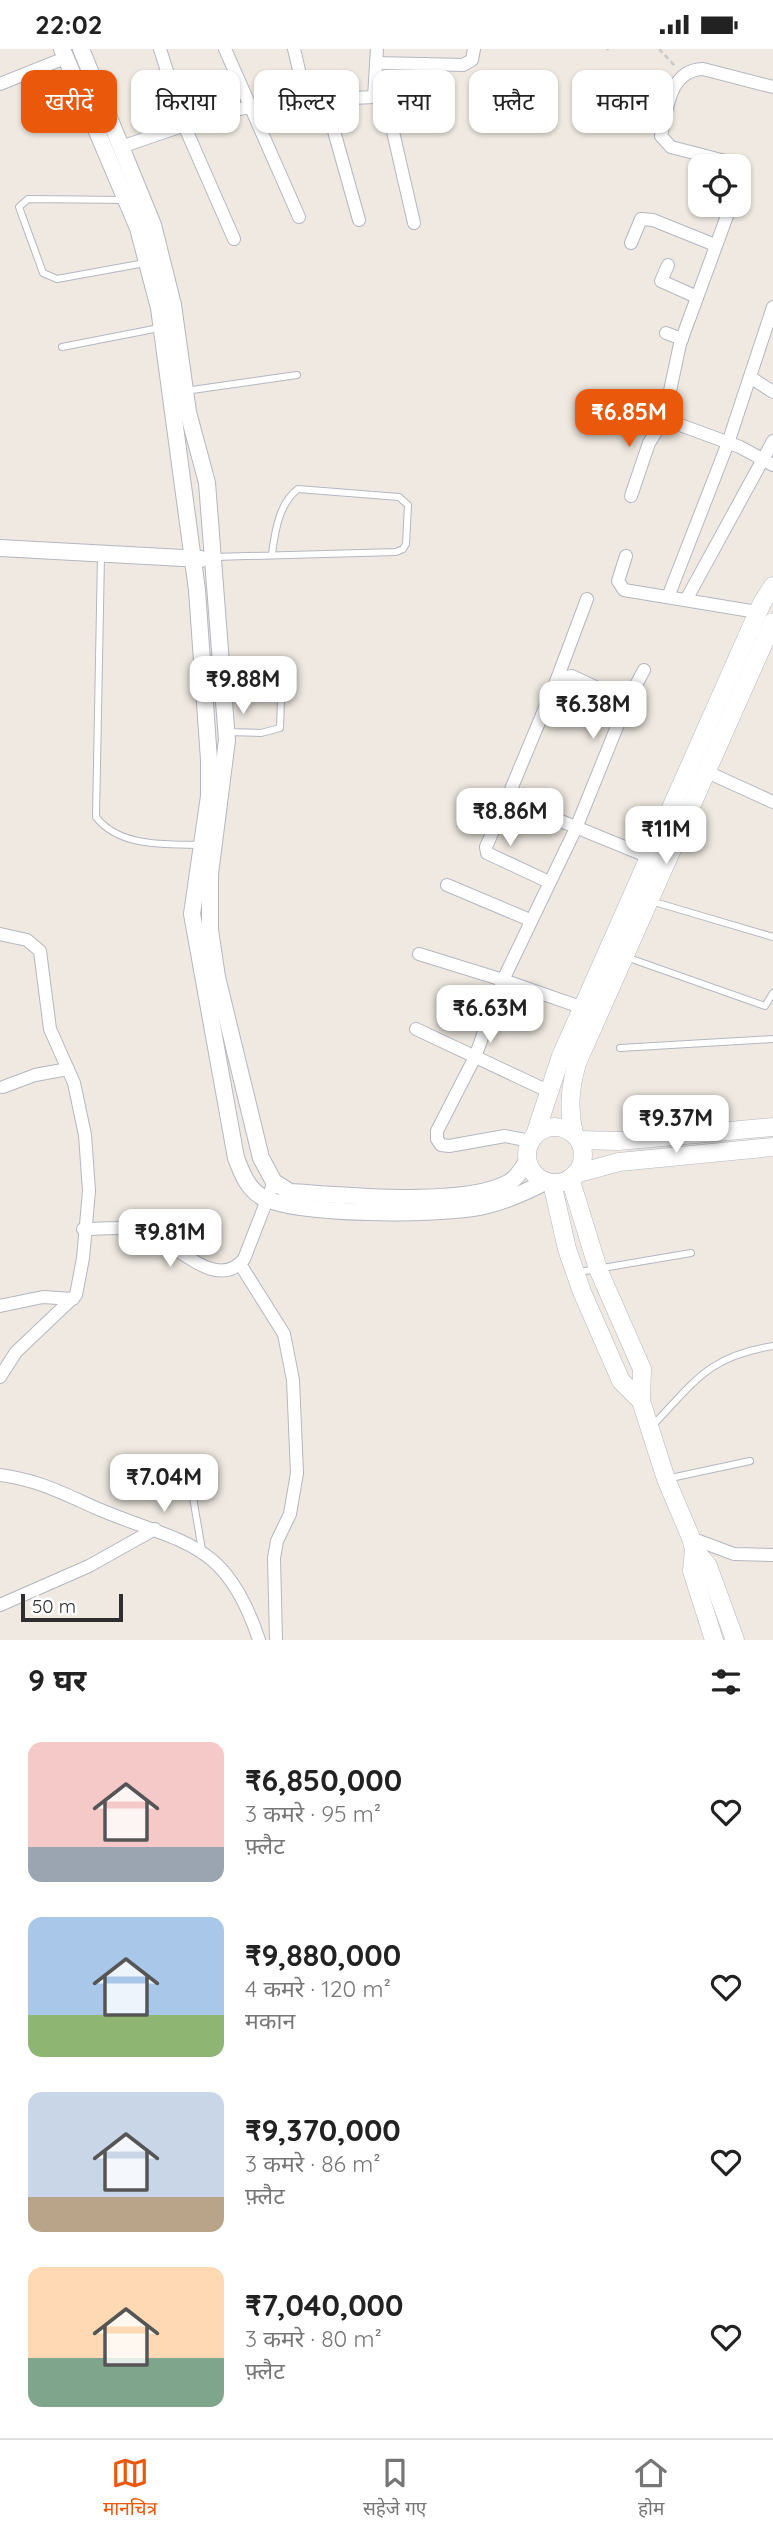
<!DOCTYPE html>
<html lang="hi">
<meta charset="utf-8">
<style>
body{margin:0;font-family:Quicksand,"Noto Sans Devanagari",sans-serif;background:#f2f2f2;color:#222;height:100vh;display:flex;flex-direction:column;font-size:26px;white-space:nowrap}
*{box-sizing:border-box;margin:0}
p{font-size:23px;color:#767676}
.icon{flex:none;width:38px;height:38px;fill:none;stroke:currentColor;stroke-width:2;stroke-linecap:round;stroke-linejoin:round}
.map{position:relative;height:1591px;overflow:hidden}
.side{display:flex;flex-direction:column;background:#fff;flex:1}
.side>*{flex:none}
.top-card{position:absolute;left:21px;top:21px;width:732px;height:63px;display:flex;gap:14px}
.controls{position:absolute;left:688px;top:105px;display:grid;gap:14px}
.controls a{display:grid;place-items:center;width:63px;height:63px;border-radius:14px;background:#fff;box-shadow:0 2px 5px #0004;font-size:35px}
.scale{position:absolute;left:21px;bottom:18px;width:102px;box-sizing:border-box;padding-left:7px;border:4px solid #2e2e2e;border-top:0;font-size:19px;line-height:24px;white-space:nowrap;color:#2e2e2e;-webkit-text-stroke:5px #fff;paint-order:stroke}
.price{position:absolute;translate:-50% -60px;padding:0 16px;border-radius:14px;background:#fff;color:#222;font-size:23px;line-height:46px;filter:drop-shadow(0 2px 4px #0008)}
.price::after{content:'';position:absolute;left:50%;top:42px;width:21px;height:16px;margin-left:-10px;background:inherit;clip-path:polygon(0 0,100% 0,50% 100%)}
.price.selected{background:#ea580c;color:#fff}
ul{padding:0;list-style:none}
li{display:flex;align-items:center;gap:21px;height:175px;padding:0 28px}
li span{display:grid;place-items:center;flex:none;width:196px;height:140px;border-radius:14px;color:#555}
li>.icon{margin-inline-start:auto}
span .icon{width:84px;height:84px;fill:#fffc;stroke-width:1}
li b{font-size:30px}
h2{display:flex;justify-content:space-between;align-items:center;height:84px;padding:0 28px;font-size:30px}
.pill{padding:0 24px;border-radius:14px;background:#fff;box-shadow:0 2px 5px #0004;font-size:24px;line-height:63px}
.pill.selected{background:#ea580c;color:#fff}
.status{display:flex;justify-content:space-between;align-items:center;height:49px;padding:0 35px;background:#fff;direction:ltr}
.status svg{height:19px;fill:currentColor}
.menu{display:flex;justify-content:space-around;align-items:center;height:98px;border-top:2px solid #e0e0e0;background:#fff;font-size:19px;color:#767676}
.menu a{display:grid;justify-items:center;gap:4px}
.menu .selected{color:#ea580c}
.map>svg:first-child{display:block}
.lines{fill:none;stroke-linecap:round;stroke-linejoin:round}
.service-casing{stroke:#b4b7c1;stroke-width:8}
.minor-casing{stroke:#b4b7c1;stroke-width:14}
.tertiary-casing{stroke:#b4b7c1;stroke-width:18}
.secondary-casing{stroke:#b4b7c1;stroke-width:19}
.path{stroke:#c9c9c9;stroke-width:2.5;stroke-dasharray:5 3.5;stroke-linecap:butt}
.service{stroke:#fff;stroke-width:6}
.minor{stroke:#fff;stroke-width:12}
.tertiary{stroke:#fff;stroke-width:16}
.secondary{stroke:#fff;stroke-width:18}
</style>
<div class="status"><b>22:02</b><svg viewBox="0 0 49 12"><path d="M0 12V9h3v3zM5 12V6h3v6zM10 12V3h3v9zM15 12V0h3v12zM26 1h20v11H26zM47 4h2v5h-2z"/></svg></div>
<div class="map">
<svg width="773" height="1591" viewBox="0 0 773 1591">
<rect width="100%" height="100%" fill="#efe9e1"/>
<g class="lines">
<g class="service-casing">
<g id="service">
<path d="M126,151l-98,-1 -9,8 24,66 14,6 88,-16"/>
<path d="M62,298l97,-19"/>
<path d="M185,342l112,-16"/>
<path d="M101,507l-5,261c24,31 71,27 106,28"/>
<path d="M214,508l182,-5 7,-3 3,-5 2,-39 -9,-8 -101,-8c-19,14 -23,43 -26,64"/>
<path d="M223,618l51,-1 8,5 -2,57 -19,5 -34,-1"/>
<path d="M651,852l122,36"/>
<path d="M626,908l139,49 8,-13"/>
<path d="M620,999l153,-9"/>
<path d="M579,1223l112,-19"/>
<path d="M653,1376c42,-44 56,-69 120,-79"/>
<path d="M188,1419l14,82"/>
<path d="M666,1430l84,-18"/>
</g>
</g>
<g class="minor-casing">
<g id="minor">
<path d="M160,0l24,76 50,114"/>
<path d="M225,0l74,168"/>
<path d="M294,0l12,51"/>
<path d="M377,14l86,2 9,-5 2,-11"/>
<path d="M0,35l65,-26"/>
<path d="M374,48l3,-48"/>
<path d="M385,48l29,126"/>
<path d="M325,50l34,121"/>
<path d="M121,98l96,-33 61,-13 146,-6 3,-3 -1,-28"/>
<path d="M735,117l-6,-4 -58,-15 -10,-11c6,-26 8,-66 42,-67l70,18"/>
<path d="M738,123v14"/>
<path d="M731,156l-51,139 -16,75 76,28 33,18"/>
<path d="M631,194l10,-24 12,1 62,25"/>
<path d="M668,216l-7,16 36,16"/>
<path d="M666,284l16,6"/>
<path d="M750,328l23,15"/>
<path d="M631,447l18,-53 15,-24"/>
<path d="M626,507l-8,25 6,9 133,22"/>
<path d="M668,548l60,-154 45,-136"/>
<path d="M686,551l87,-159"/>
<path d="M557,630l30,-80"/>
<path d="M627,653l-55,-26 -15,3 -50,120 142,58"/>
<path d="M707,723l66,30"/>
<path d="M507,750l-21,48 1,6 62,29"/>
<path d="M447,836l83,35"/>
<path d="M0,885l27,6 13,11 10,78 24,54 11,52 4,56 -6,67 -7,37 -60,57 -16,25"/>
<path d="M419,905l84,26 -28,77 -38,74v8l4,6 8,1 56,-10 25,5"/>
<path d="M589,961l-86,-30 73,-152 51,-126 17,-32"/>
<path d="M416,980l134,63"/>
<path d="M3,1038l32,-12 33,-6"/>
<path d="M83,1180c19,0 42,-3 61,1 25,6 71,65 100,29l30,-77"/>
<path d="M240,1215l44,70 9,46 4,93 -7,41 -13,27 -3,17 2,82"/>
<path d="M0,1257l43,-9 30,2"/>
<path d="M0,1426c41,6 60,17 96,33 86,37 129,29 163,132"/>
<path d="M691,1489l43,16 39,1"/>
<path d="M0,1556l89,-39 66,-37"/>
</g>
</g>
<g class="tertiary-casing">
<g id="tertiary">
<path d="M62,0l76,179 21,80 38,282 12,170v36l-17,118 44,244c6,15 11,30 26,39 37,19 175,18 218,10 24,-5 44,-14 65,-25"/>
<path d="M81,0l72,176 20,80 15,107 19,71 20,257 -17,134v56l7,47 44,181 13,24 16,10c53,3 174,16 220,-10 8,-6 12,-12 17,-21"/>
<path d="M0,499l201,11"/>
</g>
</g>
<g class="secondary-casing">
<g id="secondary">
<circle cx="555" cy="1106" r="28"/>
<path d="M574,1085c-6,-25 -4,-46 3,-71l196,-441"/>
<path d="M535,1086l26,-79 201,-453 11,-17"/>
<path d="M579,1091l40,1 154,-14"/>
<path d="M575,1125l44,-12 154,-15"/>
<path d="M570,1129l28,91 44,100 -1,32 25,78 25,59 3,11 -2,22 22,69"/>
<path d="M552,1134l15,66 15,43 39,89 20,20"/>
<path d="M694,1500l14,17 27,74"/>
</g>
</g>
<g class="path">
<path d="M606,0h3"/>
<path d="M659,0l16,17"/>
</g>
<use href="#service" class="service"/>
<use href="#minor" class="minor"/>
<use href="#tertiary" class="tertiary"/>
<use href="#secondary" class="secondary"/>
</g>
</svg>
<div class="controls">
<a><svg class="icon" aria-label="locate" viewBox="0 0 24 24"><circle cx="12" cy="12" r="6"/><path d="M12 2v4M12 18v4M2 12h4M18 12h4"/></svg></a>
</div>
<div class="scale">50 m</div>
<b class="price selected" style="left:629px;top:400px">₹6.85M</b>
<b class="price" style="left:243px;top:667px">₹9.88M</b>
<b class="price" style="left:593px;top:692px">₹6.38M</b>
<b class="price" style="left:510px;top:799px">₹8.86M</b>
<b class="price" style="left:666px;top:817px">₹11M</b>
<b class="price" style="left:490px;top:996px">₹6.63M</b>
<b class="price" style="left:676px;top:1106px">₹9.37M</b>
<b class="price" style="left:170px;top:1220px">₹9.81M</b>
<b class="price" style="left:164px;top:1465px">₹7.04M</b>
<div class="top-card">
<a class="pill selected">खरीदें</a>
<a class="pill">किराया</a>
<a class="pill">फ़िल्टर</a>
<a class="pill">नया</a>
<a class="pill">फ़्लैट</a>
<a class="pill">मकान</a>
</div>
</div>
<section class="side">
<h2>9 घर<svg class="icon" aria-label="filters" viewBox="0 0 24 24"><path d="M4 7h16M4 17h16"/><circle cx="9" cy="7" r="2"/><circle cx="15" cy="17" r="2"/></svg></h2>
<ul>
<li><span style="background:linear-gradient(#f6c9c9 75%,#9aa5b1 0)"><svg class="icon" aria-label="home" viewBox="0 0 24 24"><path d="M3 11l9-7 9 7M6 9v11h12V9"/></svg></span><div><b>₹6,850,000</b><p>3 कमरे · 95 m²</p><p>फ़्लैट</p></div><svg class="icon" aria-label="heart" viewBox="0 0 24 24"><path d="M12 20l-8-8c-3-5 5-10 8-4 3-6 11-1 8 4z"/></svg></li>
<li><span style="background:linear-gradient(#a9c7e8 70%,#8fb573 0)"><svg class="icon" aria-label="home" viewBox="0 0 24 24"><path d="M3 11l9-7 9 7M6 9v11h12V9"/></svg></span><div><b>₹9,880,000</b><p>4 कमरे · 120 m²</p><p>मकान</p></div><svg class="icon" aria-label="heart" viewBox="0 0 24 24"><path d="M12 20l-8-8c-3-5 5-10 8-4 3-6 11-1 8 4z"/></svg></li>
<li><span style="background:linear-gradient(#c9d6e8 75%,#b9a48a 0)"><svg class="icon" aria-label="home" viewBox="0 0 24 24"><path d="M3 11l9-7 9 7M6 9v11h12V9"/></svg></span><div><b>₹9,370,000</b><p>3 कमरे · 86 m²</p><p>फ़्लैट</p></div><svg class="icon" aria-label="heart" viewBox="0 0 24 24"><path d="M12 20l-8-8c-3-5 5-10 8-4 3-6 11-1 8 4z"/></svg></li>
<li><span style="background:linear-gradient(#ffd9b3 65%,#7fa58c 0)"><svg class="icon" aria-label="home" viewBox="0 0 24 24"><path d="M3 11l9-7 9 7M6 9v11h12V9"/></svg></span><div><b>₹7,040,000</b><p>3 कमरे · 80 m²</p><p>फ़्लैट</p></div><svg class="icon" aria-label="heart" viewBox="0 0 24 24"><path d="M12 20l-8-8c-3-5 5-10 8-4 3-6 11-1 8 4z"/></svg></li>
</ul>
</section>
<nav class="menu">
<a class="selected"><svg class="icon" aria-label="map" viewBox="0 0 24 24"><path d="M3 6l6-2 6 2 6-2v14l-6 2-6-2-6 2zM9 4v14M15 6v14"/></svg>मानचित्र</a>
<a><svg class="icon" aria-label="saved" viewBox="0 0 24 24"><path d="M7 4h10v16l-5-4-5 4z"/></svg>सहेजे गए</a>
<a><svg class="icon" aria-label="home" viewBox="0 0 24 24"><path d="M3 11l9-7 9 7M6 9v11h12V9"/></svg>होम</a>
</nav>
